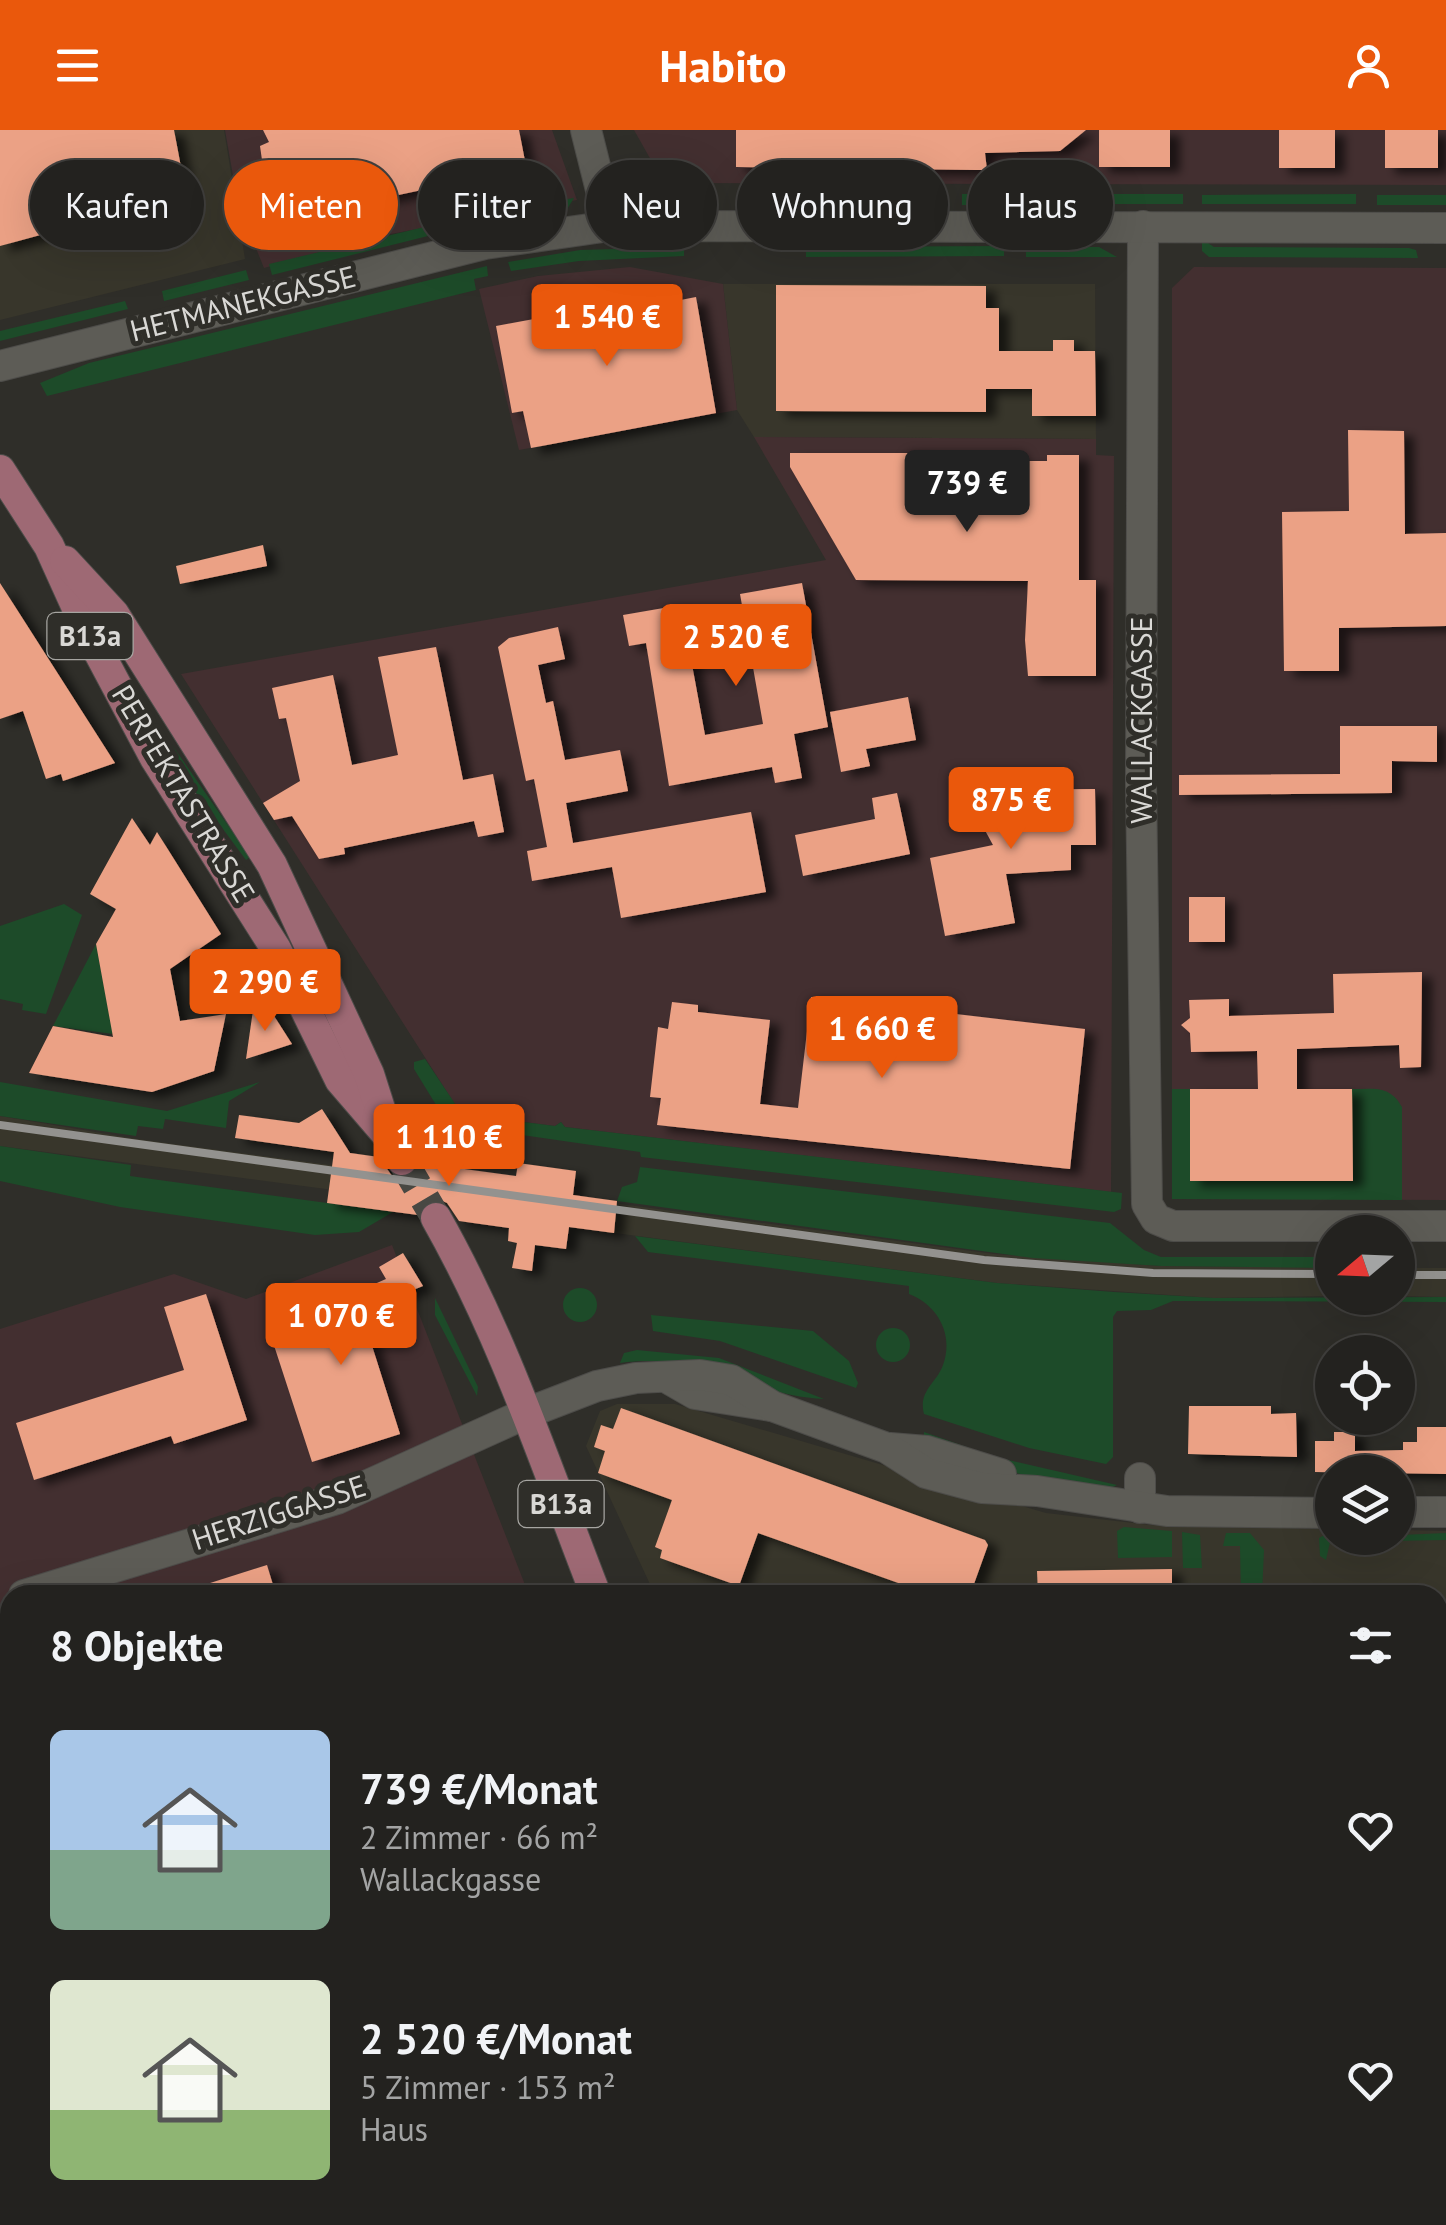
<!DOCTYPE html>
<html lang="de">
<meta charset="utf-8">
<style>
body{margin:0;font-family:"PT Sans",sans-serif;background:#2f2f2c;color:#f1f3f6;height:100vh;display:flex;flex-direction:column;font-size:38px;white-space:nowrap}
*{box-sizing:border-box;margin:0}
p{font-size:32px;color:#a3a4a4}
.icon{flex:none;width:55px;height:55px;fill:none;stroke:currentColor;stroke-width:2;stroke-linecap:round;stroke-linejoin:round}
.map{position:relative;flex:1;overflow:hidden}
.panel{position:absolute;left:0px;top:1455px;width:1448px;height:640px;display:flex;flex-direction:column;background:#23221f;border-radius:30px 30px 0 0;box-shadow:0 10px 40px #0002,0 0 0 2px #403f3d}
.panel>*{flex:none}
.hud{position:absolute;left:30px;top:30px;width:1388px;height:90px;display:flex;gap:20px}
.needle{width:65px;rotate:251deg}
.tools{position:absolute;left:1315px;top:1085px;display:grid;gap:20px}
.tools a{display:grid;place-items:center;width:100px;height:100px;border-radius:50%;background:#23221f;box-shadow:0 10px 40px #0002,0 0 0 2px #403f3d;font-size:50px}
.price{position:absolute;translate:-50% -85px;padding:0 22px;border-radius:10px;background:#ea580c;color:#fff;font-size:32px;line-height:65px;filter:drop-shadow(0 2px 5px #0008)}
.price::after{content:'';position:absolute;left:50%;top:60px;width:30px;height:22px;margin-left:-15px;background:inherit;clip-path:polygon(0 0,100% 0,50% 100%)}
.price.active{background:#222;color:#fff}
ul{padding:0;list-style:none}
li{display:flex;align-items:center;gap:30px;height:250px;padding:0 50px}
li span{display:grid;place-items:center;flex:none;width:280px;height:200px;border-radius:15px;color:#555}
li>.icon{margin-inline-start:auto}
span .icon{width:120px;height:120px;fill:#fffc;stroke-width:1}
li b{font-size:42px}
h2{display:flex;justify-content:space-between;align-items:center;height:120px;padding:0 50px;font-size:42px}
.pill{padding:0 35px;border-radius:45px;background:#23221f;box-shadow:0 10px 40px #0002,0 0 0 2px #403f3d;font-size:35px;line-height:90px}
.pill.active{background:#ea580c;color:#fff}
header{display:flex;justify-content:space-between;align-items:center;height:130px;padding:0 50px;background:#ea580c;color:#fff;font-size:45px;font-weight:600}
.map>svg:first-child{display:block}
.built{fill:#38362b}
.industrial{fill:#432f30}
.green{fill:#1d4b29}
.building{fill:#eba185;filter:url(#shadow)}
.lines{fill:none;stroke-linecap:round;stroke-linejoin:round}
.major-tunnel{stroke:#484843;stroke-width:30;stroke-dasharray:30 15;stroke-linecap:butt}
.minor-casing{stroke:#4d4c49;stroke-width:32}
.major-casing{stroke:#4d4c49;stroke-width:32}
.minor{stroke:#5d5c56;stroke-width:30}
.major{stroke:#9e6974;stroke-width:30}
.rail{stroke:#93928f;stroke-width:8}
.labels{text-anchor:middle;stroke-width:10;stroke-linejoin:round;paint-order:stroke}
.shield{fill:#2f2e29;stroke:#a6a5a1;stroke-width:2.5}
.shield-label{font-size:28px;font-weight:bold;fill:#d9d8d5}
.street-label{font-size:30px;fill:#d9d8d5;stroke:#2f2e29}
</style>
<header><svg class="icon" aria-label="menu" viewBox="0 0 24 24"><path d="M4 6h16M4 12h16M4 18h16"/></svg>Habito<svg class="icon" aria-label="person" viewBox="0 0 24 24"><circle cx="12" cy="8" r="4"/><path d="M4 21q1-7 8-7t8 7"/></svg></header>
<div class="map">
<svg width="1446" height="2095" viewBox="0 0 1446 2095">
<defs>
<filter id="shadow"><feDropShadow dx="10" dy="5.5" stdDeviation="5" flood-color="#0009"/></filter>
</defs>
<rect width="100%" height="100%" fill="#2f2e29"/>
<g class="built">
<path d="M0,0h224l21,129 -245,61z"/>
<path d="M723,154h372l1,155 -342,-2 -17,-27z"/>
<path d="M0,986l137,23 857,115 167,12 171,1v29l-119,2 -216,-15 -428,-56 -53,-13 -516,-68z"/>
<path d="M1398,1138h48v29l-48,-1z"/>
<path d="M617,1274h58l371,109 105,12 181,4v9h66v-8l48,1v694h-548l-3,-10h543v-620h-783l-69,-149 14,-35z"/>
</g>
<g class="industrial">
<path d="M225,0h327l25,70 -203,37 -110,31 -26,-64z"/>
<path d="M634,0h812v55l-782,-2z"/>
<path d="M630,137l93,17 14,126 -218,40 -40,-161 59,-13z"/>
<path d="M1194,137l252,1v932l-274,-1v-911z"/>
<path d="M754,307l342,2v16l18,1 -3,736 -546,-65 -4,-5 -6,4 -94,-12 -280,-440 645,-114z"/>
<path d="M392,1115l137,350h-519v620h757l4,10h-771v-896l174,-55 72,25z"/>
</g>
<g class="green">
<path d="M1078,63v11l-116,1v-11z"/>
<path d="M938,64v10l-130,1 -1,-10z"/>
<rect x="1098" y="64" width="85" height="10"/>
<path d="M1356,64v10h-154v-9z"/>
<rect x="1377" y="65" width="69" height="10"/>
<path d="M574,68l-10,16 -15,6 -17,-6 -56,10 -204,51 -3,-11 231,-55z"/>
<path d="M1202,109l12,8 195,1 7,2 2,8 -209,-1 -7,-6z"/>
<path d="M1004,116v10l-198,1v-10z"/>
<path d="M684,117v9l-105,5 -68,10 -3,-9 72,-12z"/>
<path d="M1026,117h73l18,10h-91z"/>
<path d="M487,136l1,10 -14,3 2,11 -429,106 -7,-13 49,-20z"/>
<path d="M246,140l3,10 -85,21 -2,-10z"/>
<path d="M125,171l3,8 -128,32v-10z"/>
<path d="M170,612l80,115 -4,3 -84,-113z"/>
<path d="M64,774l18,11 -36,99 -24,-4 1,-6 -23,-5v-73z"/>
<path d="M96,814l17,90 -60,-8z"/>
<path d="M425,929l37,55 93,12 6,-4 4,5 557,66 -1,16 -7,3 -473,-55 -1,-5 -174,-25 -25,-14 -27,-44v-7z"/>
<path d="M0,952l167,29 93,-29 -31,19 -3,27 -61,-9 -2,10 -25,-3 -2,10 -136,-20z"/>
<path d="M1172,959h18l1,92h161v-92c22,0 38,-4 50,18v93l-230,-1z"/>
<path d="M0,1016l131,19 -1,11 263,36 -34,20 -44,3 -195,-28 -120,-26z"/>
<path d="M640,1037l470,56 34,27 17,7h171v11l-171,-2 -128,-8 -416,-57 5,-14 15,-5z"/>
<path d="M635,1106l362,47 117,9 100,6 232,-1v5l-273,-1 -22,9 -34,1 -4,6v140l-7,7 -77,-16 -105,-34c-6,-23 12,-30 19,-49 11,-30 -5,-60 -34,-71v-8l-261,-34z"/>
<circle cx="580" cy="1175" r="17"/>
<path d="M435,1168l43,89 -1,9 -42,-81z"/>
<path d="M651,1185l162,16 36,30 9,22 -2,5 -136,-47 -67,-10z"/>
<circle cx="893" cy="1215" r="17"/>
<path d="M637,1220l82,8 105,41c-74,-3 -121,-48 -204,-36l4,-10z"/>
<path d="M924,1302l71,25 122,28c-34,19 -158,-31 -193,-49z"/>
<path d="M1124,1397l48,4v26l-54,1 -1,-27z"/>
<path d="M1182,1402l18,3 2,33h-19z"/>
<path d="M1226,1403h24l14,17 -2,45h-21l-1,-49h-17z"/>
<path d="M1328,1403l4,5 114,-5v7l-116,2 -4,18 -6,-4 -1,-18z"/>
</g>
<g class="building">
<path d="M0,0h174l14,74 -56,6 -132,36z"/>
<path d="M263,0h256l6,31 -91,17 2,9 -169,36 -3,-9 -5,1 -15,-44 18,-11 -2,-14 9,-4z"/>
<path d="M736,0h350l-26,21 -75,2 2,17h-12l-239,-3z"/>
<rect x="1099" y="0" width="71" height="37"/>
<rect x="1279" y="0" width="56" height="38"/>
<rect x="1385" y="0" width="53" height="38"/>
<path d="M776,155l210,1v22h13v43h54v-11h21v11h21l1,65h-64v-27h-46v23l-210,-1z"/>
<path d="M664,165l1,8 31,-6 20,116 -185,35 -8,-37 -11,2 -16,-87z"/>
<path d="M1348,300l56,1 1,103 41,-1v93l-107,2v43h-55l-2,-159 67,-1z"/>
<path d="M790,323h134v8h123v-6h32v125h17v96h-68l-3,-36 3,-59 -172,-1 -66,-113z"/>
<path d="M263,415l4,21 -87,18 -4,-18z"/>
<path d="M0,453l115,180 -52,18 -2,-7 -15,5 -23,-68 -23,8z"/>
<path d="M802,453l26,144 -34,7 8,44 -27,5 -3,-16 -103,19 -23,-143 -17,3 -6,-31 58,-10 24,130 58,-11 -23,-130z"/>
<path d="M558,497l7,32 -27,6 8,38 7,-2 12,59 55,-10 8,41 -62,12 7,40 178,-31 15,80 -145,26 -9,-51 -80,14 -5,-30 20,-4 -13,-68 -8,2 -28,-134 11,-9z"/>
<path d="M436,517l27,133 30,-6 11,58 -26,5 -4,-16 -130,27 1,6 -26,5 -27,-43 -18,4 -11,-17 37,-22 -14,-63 -7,1 -7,-31 61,-13 19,90 46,-10 -20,-98z"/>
<path d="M908,567l8,43 -50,9 4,17 -29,6 -11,-60z"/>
<path d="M1340,596h97v36l-45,-1v32l-213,2v-20l161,-1z"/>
<path d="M1095,659l1,56h-25v25l-65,4 9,49 -70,13 -15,-78 63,-13 -30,-55z"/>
<path d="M897,663l13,61 -107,22 -8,-41 80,-16 -3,-21z"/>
<path d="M132,688l18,27 7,-13 64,102 -51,35 10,52 46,-7 -12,57 -62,21 -123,-19 24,-47 60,11 -17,-93 20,-35 -26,-15z"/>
<rect x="1189" y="767" width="36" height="45"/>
<path d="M1422,842l-1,95 -21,1 -1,-23 -102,4v40h55l1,92h-163v-92h68l-1,-38 -66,1 -1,-19 -9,-8 9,-7 -1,-18 40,-1v17l105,-3 -1,-39z"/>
<path d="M811,867l274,32 -15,140 -413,-44 4,-27 -11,-1 8,-70 10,2 4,-27 26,3v7l72,8 -10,84 38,4z"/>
<path d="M269,878l23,36 -46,15 7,-49z"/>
<path d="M322,979l28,44 29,4 13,19 9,3 11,-3 8,-13 96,13 2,-13 58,8 -3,24 44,6 -3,32 -45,-6 -3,22 -31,-4 -3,26 -20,-3 5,-25 -9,-2 1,-13 -50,-7 -12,-18 -9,-4 -12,3 -8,13 -91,-12 7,-51 -99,-14 4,-23 60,8z"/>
<path d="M403,1123l20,33 -62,25 39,123 -88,28 -43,-132 117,-51 -7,-12z"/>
<path d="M206,1164l41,126 -73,24 -3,-8 -137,44 -18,-57 168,-53 -20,-63z"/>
<path d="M1189,1276h82v8l25,-1 1,44 -109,-3z"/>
<path d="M621,1278l364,132 3,5 -18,50h-38l-174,-62 -19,53 -79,-28 2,-8 -7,-3 17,-47 -74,-27 7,-22 -11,-4 7,-22 12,4z"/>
<path d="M1417,1297h29v47l-131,-2v-31h19v-9h21v19l48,-1v-8h14z"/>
<path d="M267,1435l9,30h-91v-4z"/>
<path d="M1172,1439v26h-134l-1,-24z"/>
</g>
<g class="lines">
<path class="major-tunnel" d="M402,1030l34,58"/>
<g class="minor-casing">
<g id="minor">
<path d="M586,0l24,96"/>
<path d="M1143,96l-2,557 6,421 9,15 17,7h273"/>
<path d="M0,236l485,-122 125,-18 836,2"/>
<path d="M669,1249l26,15 76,12"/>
<path d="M890,1318l37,3 74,23"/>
<path d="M1140,1378v-30"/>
<path d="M1398,1382h48"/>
<path d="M24,1465l313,-96 190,-86 70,-27 39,-8 64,-3 31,5 41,26 115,42 39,25 56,15 55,3 130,20 165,2"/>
</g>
</g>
<g class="major-casing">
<g id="major">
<path d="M0,340l49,76 38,84 68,128 121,191 64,131 49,57"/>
<path d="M65,431l49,53 158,251 97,209 20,63 13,23"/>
<path d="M436,1088c68,120 110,249 160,377"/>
<path d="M839,2085l4,10"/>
</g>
</g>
<use href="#minor" class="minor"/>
<use href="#major" class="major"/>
<g class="rail">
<path d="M0,995l984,135 169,13 179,1"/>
<path d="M1398,1145h48"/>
</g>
</g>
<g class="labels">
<g class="shield">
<rect x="47.5" y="483" width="85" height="46" rx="8"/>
<rect x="518.5" y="1351" width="85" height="46" rx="8"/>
</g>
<g class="shield-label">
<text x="90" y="516">B13a</text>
<text x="561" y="1384">B13a</text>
</g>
<g class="street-label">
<text transform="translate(243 174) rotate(-14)" y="10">HETMANEKGASSE</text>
<text transform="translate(1142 590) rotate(-90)" y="10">WALLACKGASSE</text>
<text transform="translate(183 664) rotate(59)" y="10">PERFEKTASTRASSE</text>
<text transform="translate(279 1383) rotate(-18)" y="10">HERZIGGASSE</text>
</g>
</g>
</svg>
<div class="tools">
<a><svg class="needle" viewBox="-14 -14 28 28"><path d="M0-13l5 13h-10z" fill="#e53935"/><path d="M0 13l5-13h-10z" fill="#a3a4a4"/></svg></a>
<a><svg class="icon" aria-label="locate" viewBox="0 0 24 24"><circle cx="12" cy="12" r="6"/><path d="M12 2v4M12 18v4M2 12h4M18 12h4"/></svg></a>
<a><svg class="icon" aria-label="layers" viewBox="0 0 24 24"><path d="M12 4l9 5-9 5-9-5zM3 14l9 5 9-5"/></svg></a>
</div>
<b class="price" style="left:607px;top:239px">1 540 €</b>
<b class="price active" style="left:967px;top:405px">739 €</b>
<b class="price" style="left:736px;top:559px">2 520 €</b>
<b class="price" style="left:1011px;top:722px">875 €</b>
<b class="price" style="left:265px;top:904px">2 290 €</b>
<b class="price" style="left:882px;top:951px">1 660 €</b>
<b class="price" style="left:449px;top:1059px">1 110 €</b>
<b class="price" style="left:341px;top:1238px">1 070 €</b>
<div class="hud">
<a class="pill">Kaufen</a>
<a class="pill active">Mieten</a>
<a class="pill">Filter</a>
<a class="pill">Neu</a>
<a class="pill">Wohnung</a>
<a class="pill">Haus</a>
</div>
<section class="panel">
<h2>8 Objekte<svg class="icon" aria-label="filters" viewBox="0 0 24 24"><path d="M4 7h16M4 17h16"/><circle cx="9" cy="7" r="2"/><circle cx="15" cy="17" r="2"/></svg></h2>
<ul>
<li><span style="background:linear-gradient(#a9c7e8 60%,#7fa58c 0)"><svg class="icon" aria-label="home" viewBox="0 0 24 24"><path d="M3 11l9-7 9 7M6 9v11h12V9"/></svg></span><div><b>739 €/Monat</b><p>2 Zimmer · 66 m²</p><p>Wallackgasse</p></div><svg class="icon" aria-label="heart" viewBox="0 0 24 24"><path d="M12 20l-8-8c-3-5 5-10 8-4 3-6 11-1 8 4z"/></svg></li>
<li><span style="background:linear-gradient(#dfe7d0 65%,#8fb573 0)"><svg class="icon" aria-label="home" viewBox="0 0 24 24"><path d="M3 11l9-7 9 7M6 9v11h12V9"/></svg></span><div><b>2 520 €/Monat</b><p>5 Zimmer · 153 m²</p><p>Haus</p></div><svg class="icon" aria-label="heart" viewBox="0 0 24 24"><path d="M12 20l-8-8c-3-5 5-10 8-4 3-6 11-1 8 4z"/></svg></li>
</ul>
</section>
</div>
